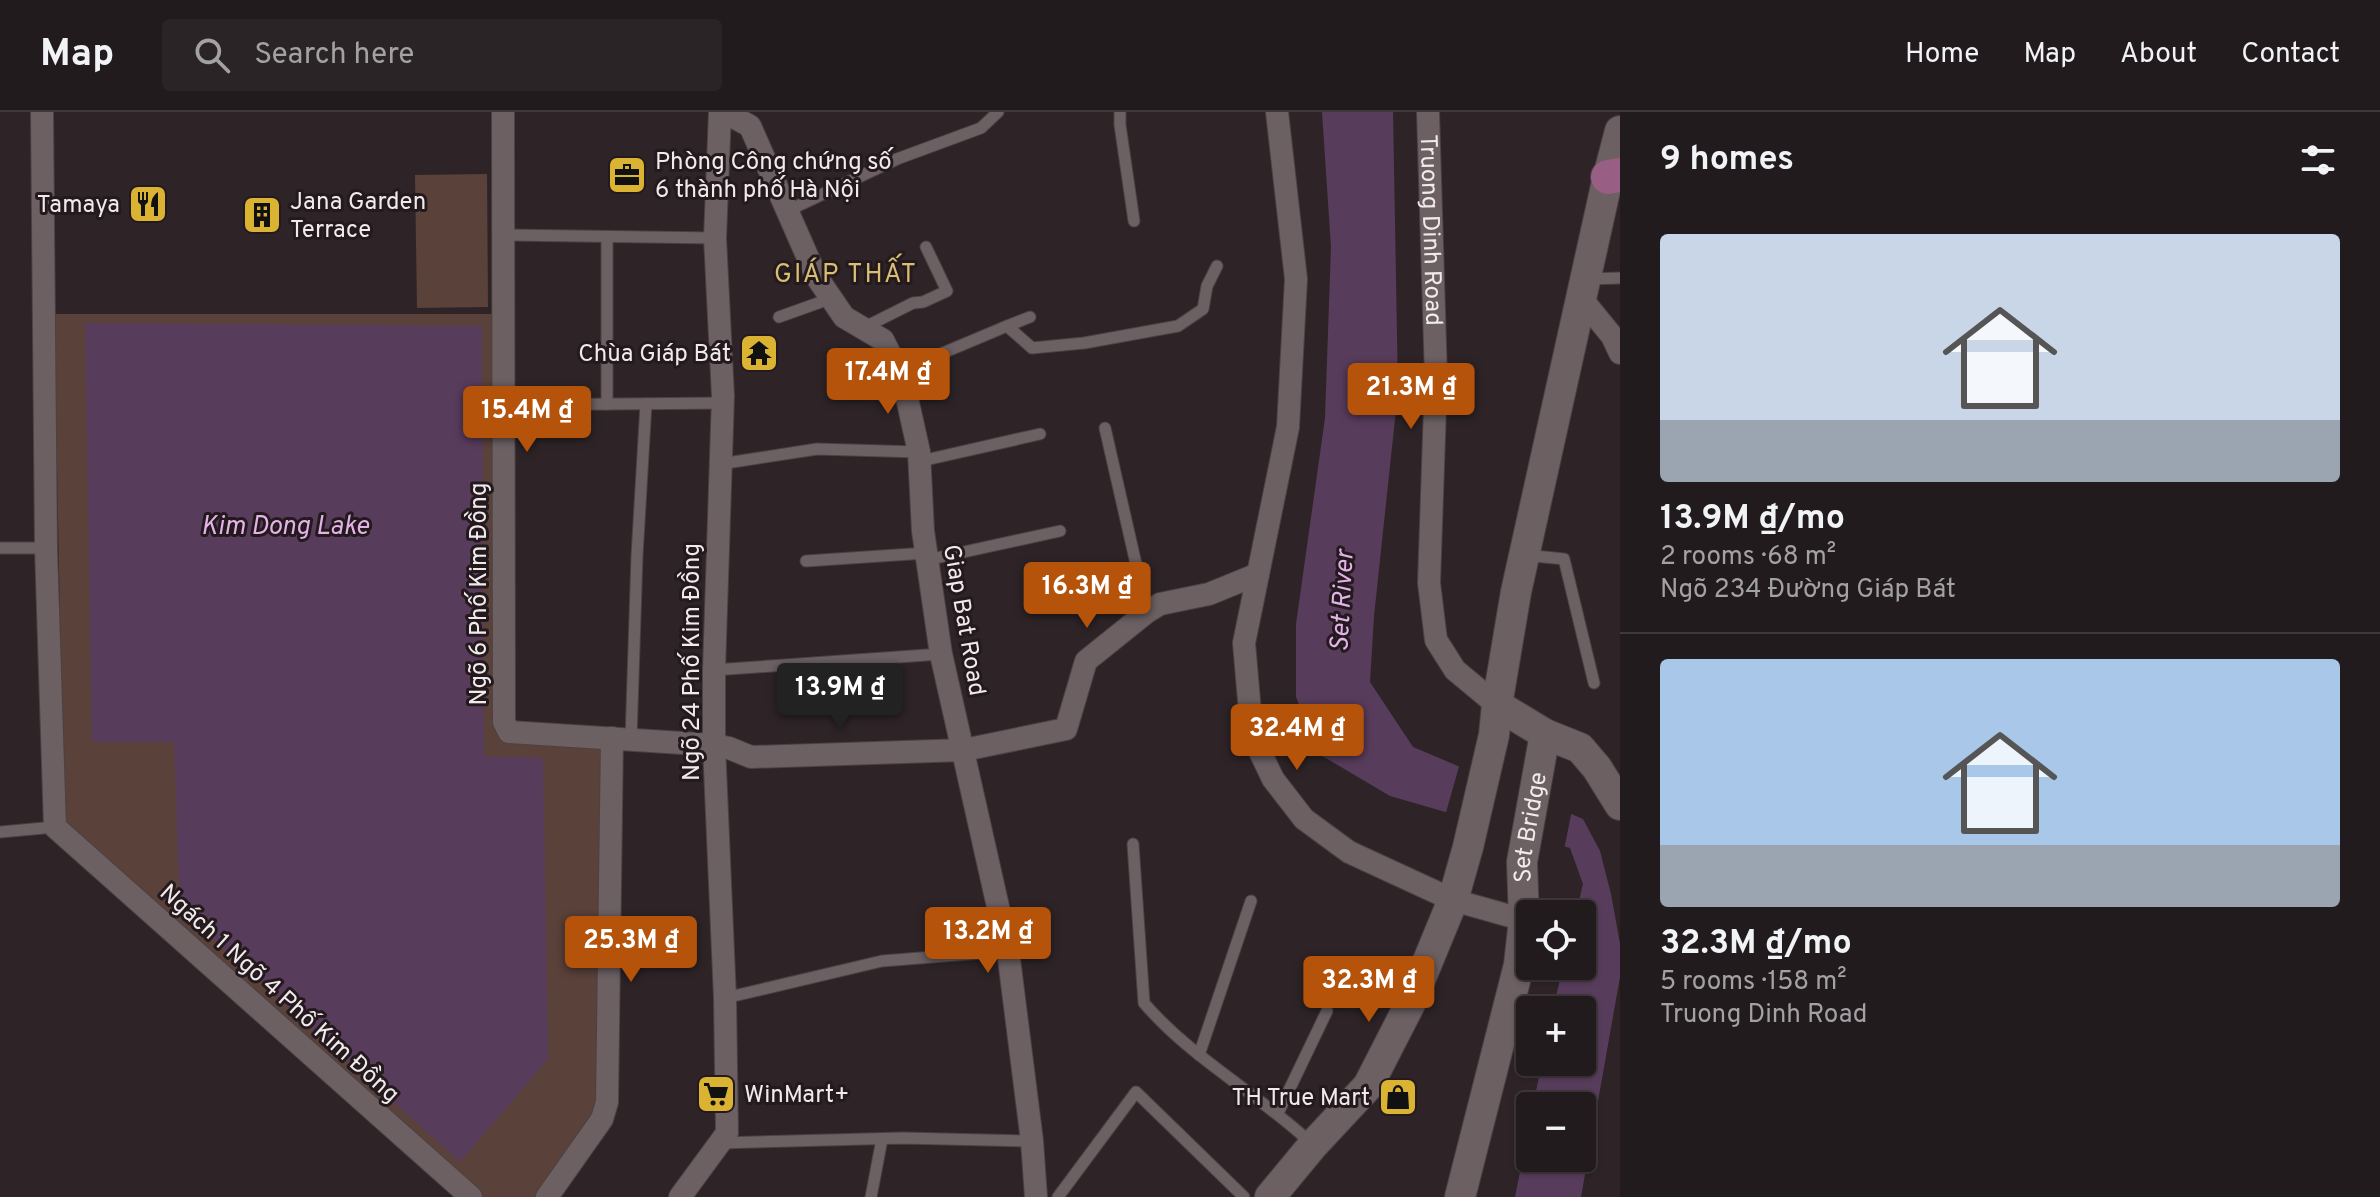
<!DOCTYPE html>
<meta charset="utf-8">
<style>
body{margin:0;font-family:Overpass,sans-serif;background:#2a2426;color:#f1f3f6;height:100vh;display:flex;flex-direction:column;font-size:30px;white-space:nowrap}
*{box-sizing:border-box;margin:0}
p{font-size:26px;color:#a2a1a4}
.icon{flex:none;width:44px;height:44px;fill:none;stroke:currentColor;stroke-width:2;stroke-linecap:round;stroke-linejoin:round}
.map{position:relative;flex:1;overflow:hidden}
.panel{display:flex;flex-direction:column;background:#221b1d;width:760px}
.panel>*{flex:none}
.controls{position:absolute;left:1516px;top:788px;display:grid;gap:16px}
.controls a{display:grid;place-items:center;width:80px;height:80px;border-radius:8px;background:#221b1d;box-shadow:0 2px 6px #0004,0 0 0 2px #3f393b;font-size:40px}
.price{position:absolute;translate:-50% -68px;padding:0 18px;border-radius:8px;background:#b45309;color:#fff;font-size:26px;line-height:52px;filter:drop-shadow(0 2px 4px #0008)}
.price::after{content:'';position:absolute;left:50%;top:48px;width:24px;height:18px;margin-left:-12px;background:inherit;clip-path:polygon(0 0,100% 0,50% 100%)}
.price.selected{background:#222;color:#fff}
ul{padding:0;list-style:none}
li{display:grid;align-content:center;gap:16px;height:424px;padding:0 40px}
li+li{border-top:2px solid #3f393b}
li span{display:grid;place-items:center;height:248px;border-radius:8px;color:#555}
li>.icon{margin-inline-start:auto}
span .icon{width:144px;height:144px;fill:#fffc;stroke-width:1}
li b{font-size:34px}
h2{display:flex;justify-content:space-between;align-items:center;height:96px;padding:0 40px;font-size:34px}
header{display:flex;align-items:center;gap:48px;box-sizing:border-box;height:112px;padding:0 40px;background:#221b1d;border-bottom:2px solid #3f393b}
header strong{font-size:38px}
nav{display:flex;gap:44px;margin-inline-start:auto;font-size:28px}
.search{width:560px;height:72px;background:#2a2426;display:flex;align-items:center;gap:20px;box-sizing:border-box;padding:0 28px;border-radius:8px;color:#a2a1a4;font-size:30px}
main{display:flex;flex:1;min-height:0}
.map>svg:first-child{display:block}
.green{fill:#5a413a}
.water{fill:#583c5c}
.pier{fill:#2e2427}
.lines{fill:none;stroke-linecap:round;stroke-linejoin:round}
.lane-casing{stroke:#4b4245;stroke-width:13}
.street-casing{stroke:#4b4245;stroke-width:24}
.secondary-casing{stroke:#4b4245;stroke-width:32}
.primary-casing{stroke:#4b4245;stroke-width:36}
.lane{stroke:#6c6063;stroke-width:11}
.street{stroke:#6c6063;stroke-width:22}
.secondary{stroke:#6c6063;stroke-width:30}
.primary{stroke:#985e83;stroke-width:34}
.labels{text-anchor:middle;stroke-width:6;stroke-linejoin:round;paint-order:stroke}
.poi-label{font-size:24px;fill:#f1eaec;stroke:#241a1d;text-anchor:start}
.street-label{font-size:24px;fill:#f1eaec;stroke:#241a1d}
.neighbourhood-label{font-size:26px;letter-spacing:2px;fill:#d9be73;stroke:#241a1d}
.water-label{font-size:26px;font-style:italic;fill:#e3b2e9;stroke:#241a1d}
</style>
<header>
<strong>Map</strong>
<div class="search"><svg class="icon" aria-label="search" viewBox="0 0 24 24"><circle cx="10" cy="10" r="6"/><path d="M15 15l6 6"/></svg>Search here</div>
<nav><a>Home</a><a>Map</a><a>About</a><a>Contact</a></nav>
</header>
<main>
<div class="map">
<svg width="1620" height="1085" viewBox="0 0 1620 1085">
<rect width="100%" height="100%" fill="#2e2427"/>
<g class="green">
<path d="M487,62l1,133 -71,1 -2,-133z"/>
<path d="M54,202h443v414l107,18 -5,358 -5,13 -58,80h-56l-416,-373z"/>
</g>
<g class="water">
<path d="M1322,0h71l5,279 -24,225 -4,66 43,65 170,72 17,32 11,43 9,50v33l-39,220h-66l15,-75v36h52v-52h-49l9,-44h40v-52h-29l10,-44h19v-52h-6l7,-30 -13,-36 -180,-52 -71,-42 -23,-57v-73l29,-206 6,-171z"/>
<path d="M85,211l397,3 2,430 59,2 5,301 -88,103 -280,-253 -6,-167h-82z"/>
</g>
<path class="pier" d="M1460,651l112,47 -8,40 -119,-34z"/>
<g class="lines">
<g class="lane-casing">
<g id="lane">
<path d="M1120,0v13l14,96"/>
<path d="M787,99l110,-52 84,-31 17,-16"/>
<path d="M504,123l211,3"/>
<path d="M607,125v167"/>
<path d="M1586,167l34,-1"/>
<path d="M779,205l53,-19"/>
<path d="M1007,214l23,-9"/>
<path d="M863,216l50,-25 10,-1 24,-11 -21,-44"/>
<path d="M900,259l107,-45 25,22 52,-5 94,-17 25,-17 4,-23 10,-20"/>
<path d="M504,293l219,-2"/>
<path d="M1105,316l42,184"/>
<path d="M921,349l119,-27"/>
<path d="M720,352l97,-15 102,3"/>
<path d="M0,436h46"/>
<path d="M1525,443l39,4 30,124"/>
<path d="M927,448l133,-29"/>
<path d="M806,449l120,-8"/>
<path d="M714,558l227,-16"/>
<path d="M631,627l6,-183 9,-152"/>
<path d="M0,720l55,-5"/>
<path d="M1133,732l11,159c48,56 115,91 168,141"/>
<path d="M725,886l157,-37 126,-10"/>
<path d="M1199,943l52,-154"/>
<path d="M1278,1001l49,-102"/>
<path d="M720,1031l183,-5 129,3"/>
<path d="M871,1085l11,-58"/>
<path d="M1058,1085l78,-105 108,105"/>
</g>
</g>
<g class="street-casing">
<g id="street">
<path d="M42,0l4,436 9,279 416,370"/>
<path d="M503,0l1,610 5,10 205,13 15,3 22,9 213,-7 102,-21 20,-68 61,-49 13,-8 49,-10 49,-20"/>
<path d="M724,0l26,14 66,150 28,41 39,23 20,40 16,72 4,79 18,123 67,297 24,190 4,56"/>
<path d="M1277,0l19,167 -8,148 -44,216 8,92 21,44 31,40 45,33 104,48 71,20"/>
<path id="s1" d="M1428,0l8,266 -7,205 7,57 19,30 42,35"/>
<path d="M1581,186l31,38 8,17"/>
<path d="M547,1085l55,-78 5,-17 5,-364"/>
<path d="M680,1085l47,-64 -2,-135 -11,-253v-75l9,-274 -8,-158 5,-126"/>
</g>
</g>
<g class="secondary-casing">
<g id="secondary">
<path d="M1497,593l48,29 35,14 17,20 23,37"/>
<path d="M1270,1085l43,-52 55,-59 43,-84 42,-102 15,-53 26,-112 3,-30 19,-113 92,-415 12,-46"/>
<path id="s2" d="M1460,1085l59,-232 5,-45 -2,-58 23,-128"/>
</g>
</g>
<g class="primary-casing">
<path id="primary" d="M1608,65l12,-2"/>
</g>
<use href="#lane" class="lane"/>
<use href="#street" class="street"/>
<use href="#secondary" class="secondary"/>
<use href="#primary" class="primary"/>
</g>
<defs>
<g id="office-square" transform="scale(2)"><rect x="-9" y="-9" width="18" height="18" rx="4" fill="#dbb333" stroke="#241a1d"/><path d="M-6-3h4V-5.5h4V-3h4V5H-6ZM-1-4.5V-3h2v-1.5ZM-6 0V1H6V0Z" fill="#111"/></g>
<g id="restaurant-square" transform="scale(2)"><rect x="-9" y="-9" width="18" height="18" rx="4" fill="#dbb333" stroke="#241a1d"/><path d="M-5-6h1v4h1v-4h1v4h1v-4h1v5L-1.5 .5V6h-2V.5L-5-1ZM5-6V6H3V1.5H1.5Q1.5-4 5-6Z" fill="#111"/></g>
<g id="building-square" transform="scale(2)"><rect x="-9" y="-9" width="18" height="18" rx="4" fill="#dbb333" stroke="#241a1d"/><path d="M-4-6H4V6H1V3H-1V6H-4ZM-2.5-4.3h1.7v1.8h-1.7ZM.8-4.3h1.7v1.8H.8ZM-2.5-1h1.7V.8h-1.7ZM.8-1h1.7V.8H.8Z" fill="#111"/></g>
<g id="temple-square" transform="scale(2)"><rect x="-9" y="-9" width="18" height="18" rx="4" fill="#dbb333" stroke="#241a1d"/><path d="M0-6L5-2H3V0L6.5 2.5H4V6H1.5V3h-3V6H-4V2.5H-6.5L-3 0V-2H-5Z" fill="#111"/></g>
<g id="supermarket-square" transform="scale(2)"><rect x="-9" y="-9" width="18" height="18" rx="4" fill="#dbb333" stroke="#241a1d"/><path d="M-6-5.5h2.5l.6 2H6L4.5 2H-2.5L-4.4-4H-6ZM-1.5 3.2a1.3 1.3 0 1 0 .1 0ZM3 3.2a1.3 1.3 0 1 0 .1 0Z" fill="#111"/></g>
<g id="shop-square" transform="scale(2)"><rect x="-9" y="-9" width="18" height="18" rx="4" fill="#dbb333" stroke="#241a1d"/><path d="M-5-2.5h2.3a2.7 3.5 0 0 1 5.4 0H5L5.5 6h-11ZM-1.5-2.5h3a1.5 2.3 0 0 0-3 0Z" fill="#111"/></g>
</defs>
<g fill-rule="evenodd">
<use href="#office-square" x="627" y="63"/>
<use href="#restaurant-square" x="148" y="92"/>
<use href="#building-square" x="262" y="103"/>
<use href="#temple-square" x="759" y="241"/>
<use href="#supermarket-square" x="716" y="982"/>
<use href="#shop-square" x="1398" y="985"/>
</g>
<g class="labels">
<g class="poi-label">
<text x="655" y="57">Phòng Công chứng số<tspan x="655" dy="28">6 thành phố Hà Nội</tspan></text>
<text x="290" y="97">Jana Garden<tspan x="290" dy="28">Terrace</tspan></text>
<text x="120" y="100" text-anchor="end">Tamaya</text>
<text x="731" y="249" text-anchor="end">Chùa Giáp Bát</text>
<text x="744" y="990">WinMart+</text>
<text x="1370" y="993" text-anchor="end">TH True Mart</text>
</g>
<g class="street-label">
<text dy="8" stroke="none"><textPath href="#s1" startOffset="118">Truong Dinh Road</textPath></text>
<text transform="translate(478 482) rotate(-90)" y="8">Ngõ 6 Phố Kim Đồng</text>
<text transform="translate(965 508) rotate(80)" y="8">Giap Bat Road</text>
<text transform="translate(691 550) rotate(-90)" y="8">Ngõ 24 Phố Kim Đồng</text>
<text dy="8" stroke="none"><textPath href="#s2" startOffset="378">Set Bridge</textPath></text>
<text transform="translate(280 881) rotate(42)" y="8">Ngách 1 Ngõ 4 Phố Kim Đồng</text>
</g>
<g class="neighbourhood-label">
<text x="846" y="170">GIÁP THẤT</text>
</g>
<g class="water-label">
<text x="285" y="422">Kim Dong Lake</text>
<text transform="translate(1341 489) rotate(-87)" y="9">Set River</text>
</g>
</g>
</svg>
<div class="controls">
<a><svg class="icon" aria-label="locate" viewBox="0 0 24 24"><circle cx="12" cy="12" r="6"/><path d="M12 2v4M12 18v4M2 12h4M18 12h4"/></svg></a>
<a>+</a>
<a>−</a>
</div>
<b class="price" style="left:888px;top:304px">17.4M ₫</b>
<b class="price" style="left:1411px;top:319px">21.3M ₫</b>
<b class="price" style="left:527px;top:342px">15.4M ₫</b>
<b class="price" style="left:1087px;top:518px">16.3M ₫</b>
<b class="price selected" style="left:840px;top:619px">13.9M ₫</b>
<b class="price" style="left:1297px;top:660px">32.4M ₫</b>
<b class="price" style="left:988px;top:863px">13.2M ₫</b>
<b class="price" style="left:631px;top:872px">25.3M ₫</b>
<b class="price" style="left:1369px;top:912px">32.3M ₫</b>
</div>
<section class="panel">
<h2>9 homes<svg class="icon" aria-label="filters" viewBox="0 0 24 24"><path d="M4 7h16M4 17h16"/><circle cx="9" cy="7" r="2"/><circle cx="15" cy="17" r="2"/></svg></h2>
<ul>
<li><span style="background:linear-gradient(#c9d6e8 75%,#9aa5b1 0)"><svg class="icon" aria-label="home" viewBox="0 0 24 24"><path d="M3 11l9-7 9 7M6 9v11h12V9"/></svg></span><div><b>13.9M ₫/mo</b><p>2 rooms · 68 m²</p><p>Ngõ 234 Đường Giáp Bát</p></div></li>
<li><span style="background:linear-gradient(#a9c7e8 75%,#9aa5b1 0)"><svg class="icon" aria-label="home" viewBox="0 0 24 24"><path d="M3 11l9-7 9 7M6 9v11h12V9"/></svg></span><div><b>32.3M ₫/mo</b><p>5 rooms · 158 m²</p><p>Truong Dinh Road</p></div></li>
</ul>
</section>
</main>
